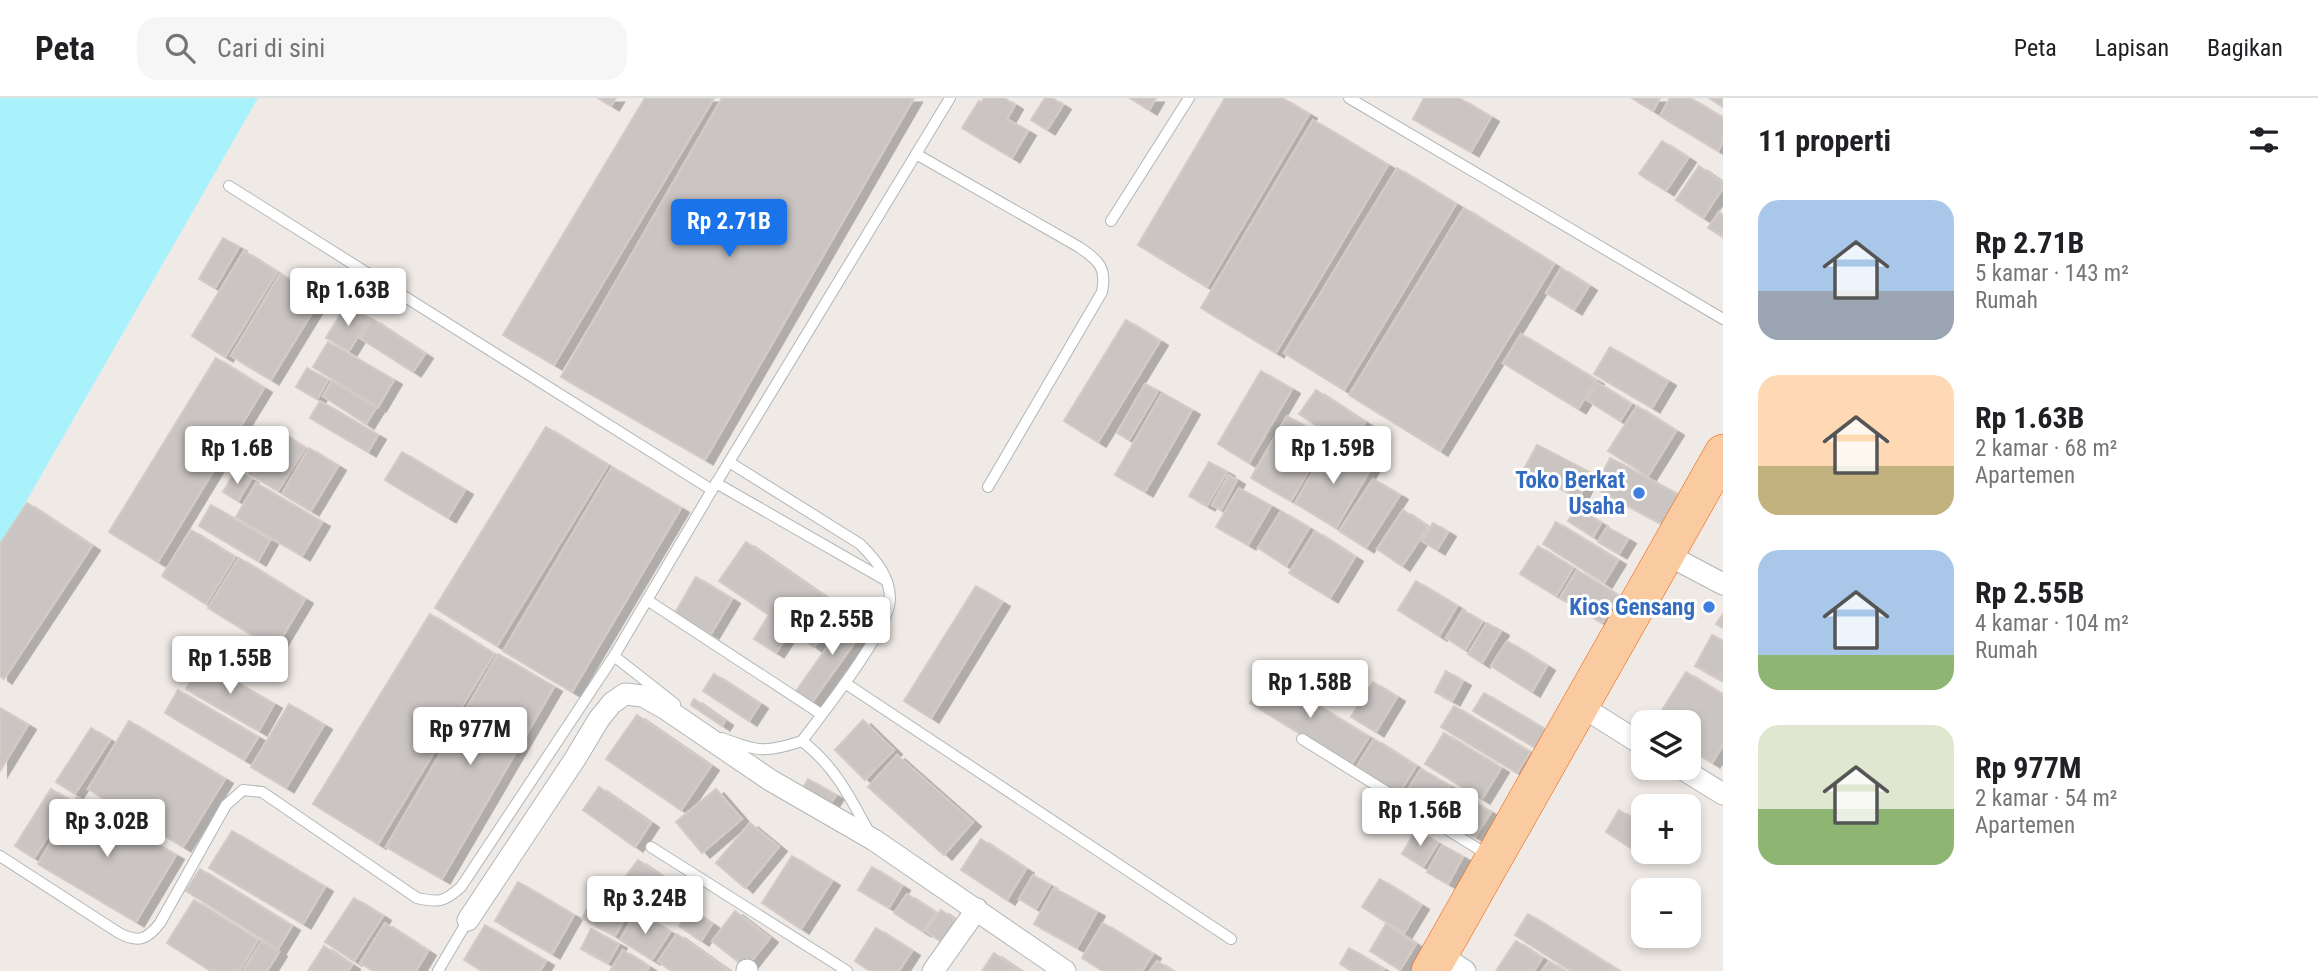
<!DOCTYPE html>
<html lang="id">
<meta charset="utf-8">
<style>
body{margin:0;font-family:"Roboto Condensed",sans-serif;background:#f6f6f6;color:#202124;height:100vh;display:flex;flex-direction:column;font-size:26px;white-space:nowrap}
*{box-sizing:border-box;margin:0}
p{font-size:23px;color:#757577}
.icon{flex:none;width:38px;height:38px;fill:none;stroke:currentColor;stroke-width:2;stroke-linecap:round;stroke-linejoin:round}
.map{position:relative;flex:1;overflow:hidden}
.drawer{display:flex;flex-direction:column;background:#fff;width:595px}
.drawer>*{flex:none}
.buttons{position:absolute;left:1631px;top:612px;display:grid;gap:14px}
.buttons a{display:grid;place-items:center;width:70px;height:70px;border-radius:14px;background:#fff;box-shadow:0 4px 10px #0003;font-size:35px}
.price{position:absolute;translate:-50% -60px;padding:0 16px;border-radius:7px;background:#fff;color:#222;font-size:23px;line-height:46px;filter:drop-shadow(0 2px 4px #0008)}
.price::after{content:'';position:absolute;left:50%;top:42px;width:21px;height:16px;margin-left:-10px;background:inherit;clip-path:polygon(0 0,100% 0,50% 100%)}
.price.selected{background:#1a73e8;color:#fff}
ul{padding:0;list-style:none}
li{display:flex;align-items:center;gap:21px;height:175px;padding:0 35px}
li span{display:grid;place-items:center;flex:none;width:196px;height:140px;border-radius:21px;color:#555}
li>.icon{margin-inline-start:auto}
span .icon{width:84px;height:84px;fill:#fffc;stroke-width:1}
li b{font-size:30px}
h2{display:flex;justify-content:space-between;align-items:center;height:84px;padding:0 35px;font-size:30px}
header{display:flex;align-items:center;gap:42px;box-sizing:border-box;height:98px;padding:0 35px;background:#fff;border-bottom:2px solid #e0e0e0}
header strong{font-size:33px}
nav{display:flex;gap:38px;margin-inline-start:auto;font-size:24px}
.search{width:490px;height:63px;background:#f6f6f6;display:flex;align-items:center;gap:18px;box-sizing:border-box;padding:0 24px;border-radius:21px;color:#757577;font-size:26px}
main{display:flex;flex:1;min-height:0}
.map>svg:first-child{display:block}
.water{fill:#a9f2fc}
.building{fill:#cac5c3;stroke:#d4cac4;stroke-width:2;filter:url(#shadow)}
.lines{fill:none;stroke-linecap:round;stroke-linejoin:round}
.service-casing{stroke:#b1b6b8;stroke-width:12}
.minor-casing{stroke:#b1b6b8;stroke-width:23}
.trunk-casing{stroke:#ed5e08;stroke-width:38}
.service{stroke:#fff;stroke-width:10}
.minor{stroke:#fff;stroke-width:21}
.trunk{stroke:#facba0;stroke-width:37}
.shop-dot{fill:#3f7fe0;stroke:#fff;stroke-width:2.5}
.labels{text-anchor:middle;stroke-width:6;stroke-linejoin:round;paint-order:stroke}
.shop-label{font-size:23px;font-weight:bold;fill:#366cbe;stroke:#fff;text-anchor:end}
</style>
<header>
<strong>Peta</strong>
<div class="search"><svg class="icon" aria-label="search" viewBox="0 0 24 24"><circle cx="10" cy="10" r="6"/><path d="M15 15l6 6"/></svg>Cari di sini</div>
<nav><a>Peta</a><a>Lapisan</a><a>Bagikan</a></nav>
</header>
<main>
<div class="map">
<svg width="1723" height="873" viewBox="0 0 1723 873">
<defs>
<filter id="shadow"><feDropShadow dx="8" dy="4.5" stdDeviation="0" flood-color="#0004"/></filter>
</defs>
<rect width="100%" height="100%" fill="#efeae6"/>
<path class="water" d="M0,0h258l-258,449z"/>
<g class="building">
<path d="M598,0h18l-5,8z"/>
<path d="M645,0h69l-160,267 -51,-30z"/>
<path d="M722,0h192l-209,362 -144,-83z"/>
<path d="M984,0h20l11,7 -8,14 21,12 -16,27 -50,-30 17,-27 2,2z"/>
<path d="M1045,0h7l11,7 -16,25 -16,-10z"/>
<path d="M1130,0h26l-7,12z"/>
<path d="M1225,0h57l27,16 -102,173 -69,-42z"/>
<path d="M1424,0h35l32,19 -20,35 -58,-33z"/>
<path d="M1632,0h28l-7,13z"/>
<path d="M1670,0h20l33,20v23l-5,10 -58,-35z"/>
<path d="M1709,0h14v9z"/>
<path d="M1313,22l75,45 -112,188 -75,-45z"/>
<path d="M1662,43l26,17 -22,33 -27,-17z"/>
<path d="M1699,68l24,17v5l-20,30 -27,-18z"/>
<path d="M1397,70l59,36 -112,186 -60,-37z"/>
<path d="M1464,110l90,56 -114,187 -91,-56z"/>
<path d="M1719,114l4,3v22l-15,-9z"/>
<path d="M223,140l16,9 -24,41 -16,-9z"/>
<path d="M244,153l33,21 -52,85 -33,-21z"/>
<path d="M1561,170l28,18 -15,24 -28,-17z"/>
<path d="M280,176l41,24 -50,82 -40,-24z"/>
<path d="M346,207l23,13 -20,33 -23,-13z"/>
<path d="M372,221l53,35 -12,18 -53,-34z"/>
<path d="M1126,222l34,21 -62,101 -34,-21z"/>
<path d="M1521,236l75,46 -18,29 -75,-46z"/>
<path d="M328,244l66,38 -16,27 -65,-40z"/>
<path d="M1610,249l58,34 -16,27 -58,-34z"/>
<path d="M216,260l48,30 -106,174 -49,-30z"/>
<path d="M307,270l21,12 -11,19 -21,-12z"/>
<path d="M1261,273l31,18 -43,74 -31,-19z"/>
<path d="M332,283l44,27 -10,16 -43,-28z"/>
<path d="M1598,285l33,21 -11,17 -33,-21z"/>
<path d="M1145,286l13,7 -29,49 -12,-7z"/>
<path d="M1316,292l49,32 -16,25 -50,-33z"/>
<path d="M1162,295l30,17 -47,82 -30,-17z"/>
<path d="M320,303l58,34 -10,17 -58,-34z"/>
<path d="M1637,308l39,25 -28,45 -40,-25z"/>
<path d="M1287,318l40,23 -36,62 -40,-23z"/>
<path d="M546,329l62,38 -111,181 -62,-38z"/>
<path d="M277,332l28,18 -27,43 -29,-17z"/>
<path d="M1330,345l41,25 -35,60 -41,-25z"/>
<path d="M1537,347l54,28 -12,25 -55,-29z"/>
<path d="M309,350l29,18 -27,45 -29,-17z"/>
<path d="M402,354l63,38 -17,28 -63,-38z"/>
<path d="M1610,360l73,39 -18,29 -70,-38z"/>
<path d="M1209,364l18,10 -20,34 -18,-10z"/>
<path d="M612,369l69,41 -109,184 -69,-41z"/>
<path d="M236,372l15,9 -13,22 -15,-9z"/>
<path d="M1229,377l8,5 -16,30 -9,-5z"/>
<path d="M1373,381l27,16 -34,53 -27,-17z"/>
<path d="M256,385l66,39 -20,34 -66,-39z"/>
<path d="M1239,390l32,18 -23,39 -32,-18z"/>
<path d="M27,405l65,43 -88,133 -4,-3v-132z"/>
<path d="M211,407l59,35 -12,21 -59,-35z"/>
<path d="M1577,410l24,15 -8,14 -25,-16z"/>
<path d="M1403,412l25,17 -26,39 -25,-17z"/>
<path d="M1281,413l28,17 -23,38 -28,-18z"/>
<path d="M1556,424l62,38 -14,23 -61,-39z"/>
<path d="M1433,425l15,9 -11,18 -15,-9z"/>
<path d="M1607,429l21,12 -9,15 -21,-12z"/>
<path d="M191,432l44,27 -29,47 -44,-28z"/>
<path d="M1315,433l40,26 -25,41 -41,-25z"/>
<path d="M746,444l95,66 -27,39 -23,-17 -15,23 -22,-14 15,-24 -50,-34z"/>
<path d="M1538,448l35,22 -17,28 -36,-22z"/>
<path d="M239,460l66,41 -30,50 -67,-41z"/>
<path d="M1577,472l42,26 -17,27 -42,-25z"/>
<path d="M696,479l36,22 -21,35 -36,-21z"/>
<path d="M1416,483l41,25 -18,30 -41,-26z"/>
<path d="M976,488l26,16 -71,116 -27,-17z"/>
<path d="M854,511l16,12 -60,84 -16,-11z"/>
<path d="M1463,512l19,12 -17,28 -19,-12z"/>
<path d="M430,516l64,40 -116,190 -65,-40z"/>
<path d="M1723,516v14l-7,-4z"/>
<path d="M1487,525l14,8 -19,32 -14,-9z"/>
<path d="M1712,537l11,6v40l-28,-15z"/>
<path d="M1507,543l40,25 -15,26 -41,-26z"/>
<path d="M498,556l56,33 -112,192 -56,-32z"/>
<path d="M201,564l73,42 -15,27 -73,-42z"/>
<path d="M1446,573l17,10 -11,20 -17,-9z"/>
<path d="M1686,574l37,23v50l-11,18 -23,-14v-26h-35z"/>
<path d="M714,576l46,30 -11,17 -46,-30z"/>
<path d="M1268,577l101,62 -18,28 -101,-62z"/>
<path d="M1373,584l24,15 -21,35 -25,-15z"/>
<path d="M178,592l80,47 -14,23 -79,-47z"/>
<path d="M1484,595l62,37 -10,18 -63,-37z"/>
<path d="M694,601l31,22 -3,5 -31,-21z"/>
<path d="M289,606l35,21 -38,63 -35,-21z"/>
<path d="M1454,608l76,46 -13,21 -76,-46z"/>
<path d="M0,610l28,17 -28,46z"/>
<path d="M637,617l74,51 -30,44 -75,-51z"/>
<path d="M863,622l31,30 -29,30 -30,-30z"/>
<path d="M129,623l96,58 -42,68 -95,-58z"/>
<path d="M91,630l19,12 -35,54 -19,-12z"/>
<path d="M1444,635l57,35 -19,31 -57,-35z"/>
<path d="M1374,641l42,27 -18,29 -42,-27z"/>
<path d="M897,657l76,67 -29,33 -76,-68z"/>
<path d="M1421,671l29,17 -16,26 -29,-18z"/>
<path d="M808,681l28,16 -6,9 -27,-16z"/>
<path d="M599,689l52,36 -16,24 -52,-37z"/>
<path d="M51,691l19,12 -36,57 -19,-12z"/>
<path d="M716,691l26,30 -40,34 -26,-31z"/>
<path d="M1454,692l37,22 -16,25 -36,-21z"/>
<path d="M77,699l99,58 -40,67 -98,-58z"/>
<path d="M1619,712l24,16v26h3l-3,4 -37,-24z"/>
<path d="M750,725l29,24 -34,41 -29,-25z"/>
<path d="M1416,732l22,13 -15,24 -21,-13z"/>
<path d="M232,733l93,56 -22,37 -94,-56z"/>
<path d="M981,741l45,30 -19,31 -46,-30z"/>
<path d="M1442,747l21,12 -15,27 -21,-12z"/>
<path d="M792,758l40,25 -31,48 -39,-26z"/>
<path d="M638,762l39,27 -20,29 -40,-28z"/>
<path d="M872,769l30,19 -13,22 -31,-18z"/>
<path d="M200,771l92,57 -14,23 -92,-58z"/>
<path d="M1033,777l17,10 -14,24 -17,-10z"/>
<path d="M1380,781l41,26 -17,28 -42,-26z"/>
<path d="M518,784l56,33 -22,39 -57,-33z"/>
<path d="M602,786l32,18 -19,34 -33,-18z"/>
<path d="M1054,790l43,24 -20,36 -43,-24z"/>
<path d="M907,796l29,19 -13,19 -29,-19z"/>
<path d="M354,800l29,18 -29,45 -29,-19z"/>
<path d="M194,802l64,40 -19,31h-28l-44,-28z"/>
<path d="M691,812l21,14 -11,17 -22,-15z"/>
<path d="M941,812l21,15 -15,21 -21,-15z"/>
<path d="M637,813l33,21 -18,28 -32,-20z"/>
<path d="M735,813l35,27 -24,30 -34,-27z"/>
<path d="M1528,816l91,57h-48l-56,-36z"/>
<path d="M385,825l43,28 -12,20h-43l-13,-8z"/>
<path d="M1103,825l50,31 -11,17h-39l-21,-13z"/>
<path d="M1386,826l30,20 -16,26 -30,-19z"/>
<path d="M485,827l61,36 -6,10h-58l-18,-11z"/>
<path d="M876,830l36,23 -13,20h-29l-15,-10z"/>
<path d="M591,831l28,15 -11,19 -27,-14z"/>
<path d="M677,836l52,37h-58l-13,-10z"/>
<path d="M262,843l17,11 -12,19h-24z"/>
<path d="M1516,843l26,17 -8,13h-38z"/>
<path d="M324,848l28,19 -4,6h-40z"/>
<path d="M1349,850l35,21 -2,2h-30l-12,-7z"/>
<path d="M623,852l26,17 -2,4h-37z"/>
<path d="M994,855l26,18h-38z"/>
<path d="M1157,863l15,10h-22z"/>
<path d="M1549,863l15,10h-22z"/>
</g>
<g class="lines">
<g class="service-casing">
<g id="service">
<path d="M1349,0l374,221"/>
<path d="M916,56l34,-56"/>
<path d="M229,88l483,304 204,-336 163,93c19,13 28,20 23,45l-114,195"/>
<path d="M1111,123l78,-123"/>
<path d="M729,364l131,82c15,15 30,32 30,55 0,30 -68,115 -88,142"/>
<path d="M716,385l171,98"/>
<path d="M647,502l174,114"/>
<path d="M614,558l98,-166"/>
<path d="M845,585l386,256"/>
<path d="M722,640c36,14 44,15 80,3 33,25 49,58 68,93"/>
<path d="M1302,641l186,116"/>
<path d="M651,749l196,124"/>
<path d="M0,758l119,77c19,10 28,7 41,-10l66,-118 17,-15 19,2 155,106c22,5 27,4 44,-11l153,-231 61,48"/>
<path d="M438,873l30,-51"/>
</g>
</g>
<g class="minor-casing">
<g id="minor">
<path d="M1666,456l57,30"/>
<path d="M1581,608l62,39"/>
<path d="M1681,670l42,26"/>
<path d="M468,822l107,-161 24,-40 13,-16 13,-9 18,2 23,13 104,71 104,60 191,131"/>
<path d="M1439,856l26,17"/>
<path d="M747,873v-1"/>
<path d="M933,873l44,-62"/>
</g>
</g>
<g class="trunk-casing">
<path id="trunk" d="M1430,873l293,-518"/>
</g>
<use href="#service" class="service"/>
<use href="#minor" class="minor"/>
<use href="#trunk" class="trunk"/>
</g>
<g class="shop-dot">
<circle cx="1639" cy="395" r="7"/>
<circle cx="1709" cy="509" r="7"/>
</g>
<g class="labels">
<g class="shop-label">
<text x="1625" y="390">Toko Berkat<tspan x="1625" dy="26">Usaha</tspan></text>
<text x="1695" y="517">Kios Gensang</text>
</g>
</g>
</svg>
<div class="buttons">
<a><svg class="icon" aria-label="layers" viewBox="0 0 24 24"><path d="M12 4l9 5-9 5-9-5zM3 14l9 5 9-5"/></svg></a>
<a>+</a>
<a>−</a>
</div>
<b class="price selected" style="left:729px;top:161px">Rp 2.71B</b>
<b class="price" style="left:348px;top:230px">Rp 1.63B</b>
<b class="price" style="left:237px;top:388px">Rp 1.6B</b>
<b class="price" style="left:1333px;top:388px">Rp 1.59B</b>
<b class="price" style="left:832px;top:559px">Rp 2.55B</b>
<b class="price" style="left:230px;top:598px">Rp 1.55B</b>
<b class="price" style="left:1310px;top:622px">Rp 1.58B</b>
<b class="price" style="left:470px;top:669px">Rp 977M</b>
<b class="price" style="left:1420px;top:750px">Rp 1.56B</b>
<b class="price" style="left:107px;top:761px">Rp 3.02B</b>
<b class="price" style="left:645px;top:838px">Rp 3.24B</b>
</div>
<section class="drawer">
<h2>11 properti<svg class="icon" aria-label="filters" viewBox="0 0 24 24"><path d="M4 7h16M4 17h16"/><circle cx="9" cy="7" r="2"/><circle cx="15" cy="17" r="2"/></svg></h2>
<ul>
<li><span style="background:linear-gradient(#a9c7e8 65%,#9aa5b1 0)"><svg class="icon" aria-label="home" viewBox="0 0 24 24"><path d="M3 11l9-7 9 7M6 9v11h12V9"/></svg></span><div><b>Rp 2.71B</b><p>5 kamar · 143 m²</p><p>Rumah</p></div></li>
<li><span style="background:linear-gradient(#ffd9b3 65%,#c2b280 0)"><svg class="icon" aria-label="home" viewBox="0 0 24 24"><path d="M3 11l9-7 9 7M6 9v11h12V9"/></svg></span><div><b>Rp 1.63B</b><p>2 kamar · 68 m²</p><p>Apartemen</p></div></li>
<li><span style="background:linear-gradient(#a9c7e8 75%,#8fb573 0)"><svg class="icon" aria-label="home" viewBox="0 0 24 24"><path d="M3 11l9-7 9 7M6 9v11h12V9"/></svg></span><div><b>Rp 2.55B</b><p>4 kamar · 104 m²</p><p>Rumah</p></div></li>
<li><span style="background:linear-gradient(#dfe7d0 60%,#8fb573 0)"><svg class="icon" aria-label="home" viewBox="0 0 24 24"><path d="M3 11l9-7 9 7M6 9v11h12V9"/></svg></span><div><b>Rp 977M</b><p>2 kamar · 54 m²</p><p>Apartemen</p></div></li>
</ul>
</section>
</main>
